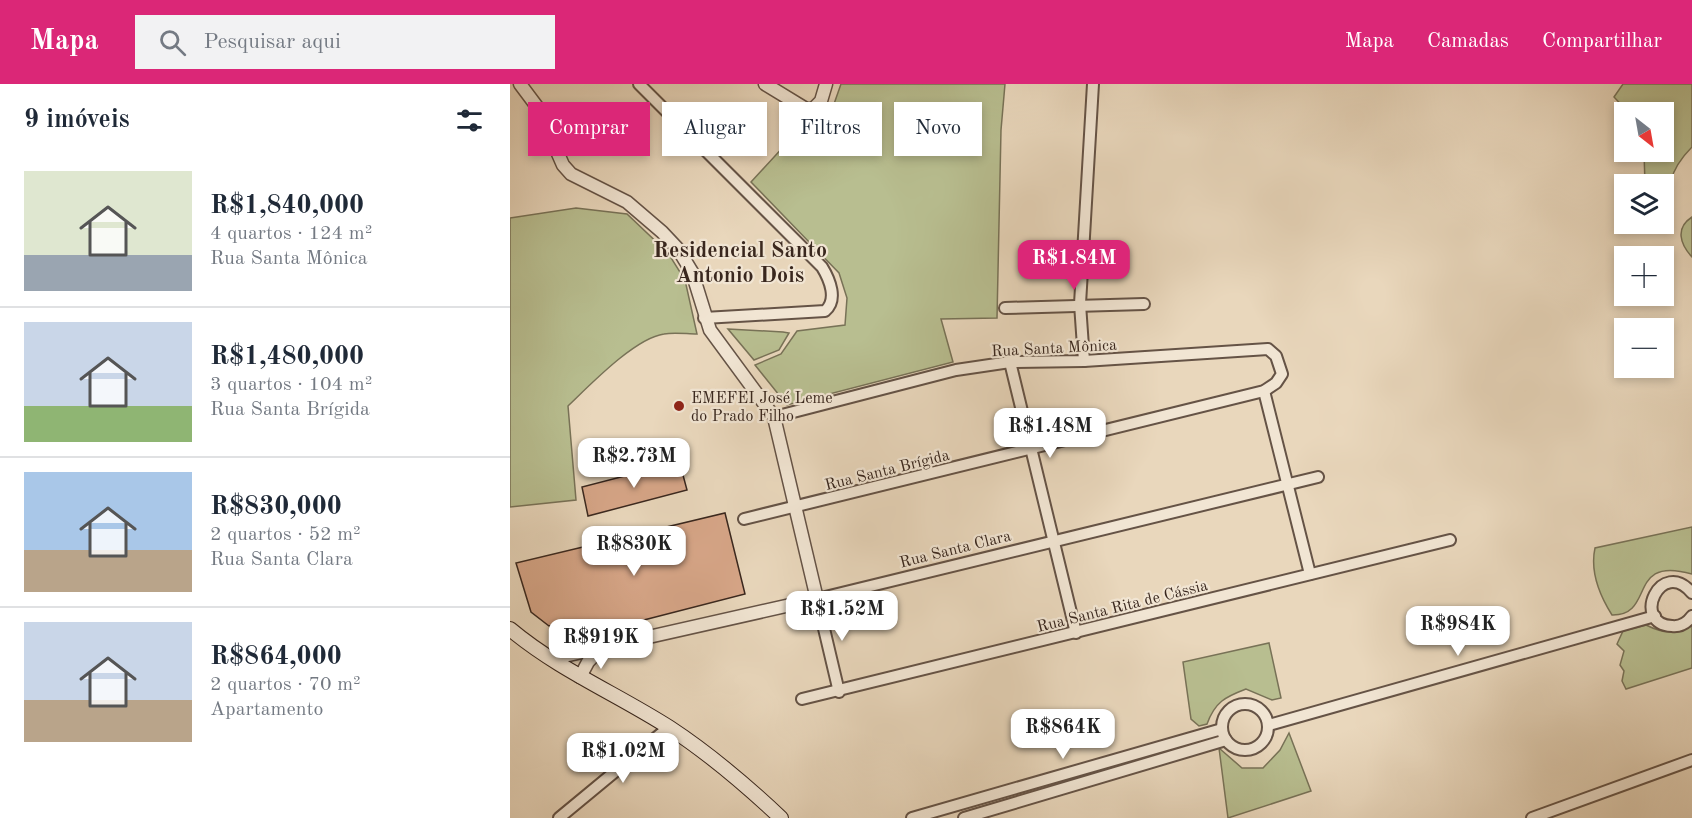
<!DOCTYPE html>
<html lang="pt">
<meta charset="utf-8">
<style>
body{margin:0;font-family:"Old Standard TT",serif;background:#f2f2f3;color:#1f2937;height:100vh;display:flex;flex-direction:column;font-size:22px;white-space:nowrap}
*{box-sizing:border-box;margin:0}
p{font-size:20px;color:#747a83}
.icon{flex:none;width:33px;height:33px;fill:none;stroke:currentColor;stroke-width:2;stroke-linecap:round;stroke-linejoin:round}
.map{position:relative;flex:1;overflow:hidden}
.panel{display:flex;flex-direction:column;background:#fff;width:510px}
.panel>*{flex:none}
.banner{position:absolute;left:18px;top:18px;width:570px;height:54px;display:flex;gap:12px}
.needle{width:39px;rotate:149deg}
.fabs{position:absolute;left:1104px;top:18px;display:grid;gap:12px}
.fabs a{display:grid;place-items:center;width:60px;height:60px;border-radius:0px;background:#fff;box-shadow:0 3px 9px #0003;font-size:30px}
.price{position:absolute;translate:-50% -51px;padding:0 14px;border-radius:12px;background:#fff;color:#222;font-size:20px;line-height:39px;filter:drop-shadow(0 2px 3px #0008)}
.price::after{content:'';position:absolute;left:50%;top:36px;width:18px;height:14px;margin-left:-9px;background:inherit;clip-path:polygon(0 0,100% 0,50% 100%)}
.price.active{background:#db2777;color:#fff}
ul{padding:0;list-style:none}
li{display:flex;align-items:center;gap:18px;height:150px;padding:0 24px}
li+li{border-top:2px solid #e0e1e3}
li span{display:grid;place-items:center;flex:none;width:168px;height:120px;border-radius:0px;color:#555}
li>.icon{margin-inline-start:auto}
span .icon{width:72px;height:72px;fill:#fffc;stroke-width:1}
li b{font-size:26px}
h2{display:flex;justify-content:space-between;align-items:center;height:72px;padding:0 24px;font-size:26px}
.pill{padding:0 21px;border-radius:0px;background:#fff;box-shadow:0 3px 9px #0003;font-size:21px;line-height:54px}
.pill.active{background:#db2777;color:#fff}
header{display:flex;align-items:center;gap:36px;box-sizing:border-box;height:84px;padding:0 30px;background:#db2777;color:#fff}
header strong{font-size:28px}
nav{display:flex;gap:33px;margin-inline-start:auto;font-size:21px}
.search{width:420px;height:54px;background:#f2f2f3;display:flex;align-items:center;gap:15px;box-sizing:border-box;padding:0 21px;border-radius:0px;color:#747a83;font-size:22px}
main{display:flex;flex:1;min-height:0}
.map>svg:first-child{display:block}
.green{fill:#b8be90;stroke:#787257;stroke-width:1.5}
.building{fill:#d7a688;stroke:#39271e;stroke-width:1.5}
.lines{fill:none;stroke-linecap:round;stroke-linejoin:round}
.minor-casing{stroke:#655346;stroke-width:14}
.tertiary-casing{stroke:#655346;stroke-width:15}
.secondary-casing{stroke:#39271e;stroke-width:16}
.minor{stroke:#f1e5d3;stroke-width:10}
.tertiary{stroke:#f1e5d3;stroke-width:12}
.secondary{stroke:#f1e5d3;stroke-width:14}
.poi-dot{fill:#8f2418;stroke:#f1e5d3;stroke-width:2}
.labels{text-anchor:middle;stroke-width:4.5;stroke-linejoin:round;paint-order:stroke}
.street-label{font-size:16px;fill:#39271e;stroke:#f1e5d3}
.poi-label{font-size:16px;fill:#39271e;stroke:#f1e5d3;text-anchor:start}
.district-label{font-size:22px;font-weight:bold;fill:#39271e;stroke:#f1e5d3}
</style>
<header>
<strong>Mapa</strong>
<div class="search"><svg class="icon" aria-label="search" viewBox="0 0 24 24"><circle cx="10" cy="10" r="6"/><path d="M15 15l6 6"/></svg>Pesquisar aqui</div>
<nav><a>Mapa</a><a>Camadas</a><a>Compartilhar</a></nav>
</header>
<main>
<section class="panel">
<h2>9 imóveis<svg class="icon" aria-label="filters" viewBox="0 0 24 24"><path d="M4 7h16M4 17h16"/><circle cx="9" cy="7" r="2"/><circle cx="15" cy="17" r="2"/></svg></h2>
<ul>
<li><span style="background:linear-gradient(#dfe7d0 70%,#9aa5b1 0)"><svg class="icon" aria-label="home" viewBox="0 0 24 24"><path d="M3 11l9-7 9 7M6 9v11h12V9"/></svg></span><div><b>R$1,840,000</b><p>4 quartos · 124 m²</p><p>Rua Santa Mônica</p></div></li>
<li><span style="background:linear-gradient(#c9d6e8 70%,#8fb573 0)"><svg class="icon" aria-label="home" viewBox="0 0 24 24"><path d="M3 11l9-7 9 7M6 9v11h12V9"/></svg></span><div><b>R$1,480,000</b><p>3 quartos · 104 m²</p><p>Rua Santa Brígida</p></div></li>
<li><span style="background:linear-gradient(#a9c7e8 65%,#b9a48a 0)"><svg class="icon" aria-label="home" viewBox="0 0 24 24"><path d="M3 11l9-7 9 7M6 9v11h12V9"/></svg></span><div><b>R$830,000</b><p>2 quartos · 52 m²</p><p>Rua Santa Clara</p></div></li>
<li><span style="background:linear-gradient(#c9d6e8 65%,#b9a48a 0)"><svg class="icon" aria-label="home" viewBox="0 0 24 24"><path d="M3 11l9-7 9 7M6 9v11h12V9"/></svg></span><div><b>R$864,000</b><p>2 quartos · 70 m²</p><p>Apartamento</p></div></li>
</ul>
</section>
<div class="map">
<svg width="1182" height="734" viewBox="0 0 1182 734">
<rect width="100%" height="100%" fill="#e9d7bc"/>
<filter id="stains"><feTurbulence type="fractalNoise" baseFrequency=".00333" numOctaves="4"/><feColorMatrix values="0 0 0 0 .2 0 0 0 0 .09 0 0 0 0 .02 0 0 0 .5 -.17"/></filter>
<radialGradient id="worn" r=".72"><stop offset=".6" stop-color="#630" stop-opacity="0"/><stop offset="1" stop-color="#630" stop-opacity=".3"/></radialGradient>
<g class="green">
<path d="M331,0h164l-4,46 -4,188 -56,1 12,43 -166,43 -32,-40 26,-11 16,-23 48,-6 2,-27 -8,-25 -88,-91 45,-49 25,8z"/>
<path d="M1113,0h69v63c-9,9 -18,21 -21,34 -3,11 0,24 -7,34v-31h-19l-1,-32h20v-40h-36l-14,-15z"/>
<path d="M66,124l51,6 41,39 17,27 12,54c-10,0 -23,-2 -33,0 -29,4 -74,51 -96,72l8,94 -66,7v-289z"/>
<path d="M1182,133v40c-12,-13 -17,-29 0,-40z"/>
<path d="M218,245l55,3 6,1 -10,17 -25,10z"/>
<path d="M1182,443v47c-66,-19 -36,42 -80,41 -12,-19 -22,-44 -17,-67z"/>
<path d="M1182,540v44l-66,21 -4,-8 2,-10 -4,-6 4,-14 -7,-7 6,-13 23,-6c14,7 34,12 46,-1z"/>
<path d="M759,559l12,55 -9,2 -26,-11c-21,8 -31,13 -39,35l-8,2 -8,-7 -8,-57z"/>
<path d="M779,649l22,58 -83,27 -9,-70 23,20h21l17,-18z"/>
</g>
<g class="building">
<path d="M161,380h9l7,26 -99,26 -6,-29z"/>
<path d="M215,429l20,81 -179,46 -6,-17 -11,3 -18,-14 -15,-49z"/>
</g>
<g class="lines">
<g class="minor-casing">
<g id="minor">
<path d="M129,0l183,183c8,13 16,33 3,44l-121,7"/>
<path d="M495,224l139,-4"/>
<path d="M574,277l-4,-57 13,-220"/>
<path d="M500,278l66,271"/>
<path d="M754,307l46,183"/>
<path d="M234,435l520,-128 12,-8 6,-9 -6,-18 -8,-7 -184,12 -74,1 -54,8 -182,47"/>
<path d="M1182,509c-31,-37 -62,31 -20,33 9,1 15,-3 20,-10"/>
<path d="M329,608l-22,-93 501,-122"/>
<path d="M292,615l648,-159"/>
<circle cx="735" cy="643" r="23"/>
<path d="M759,641l386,-109"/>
<path d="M49,734l110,-91"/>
<path d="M402,734l310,-89"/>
<path d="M454,734l262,-78"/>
<path d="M1022,734l160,-58"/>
</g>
</g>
<g class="tertiary-casing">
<g id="tertiary">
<path d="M10,0l18,24 25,57 8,9 56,28 35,30 16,17 14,23 18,58 64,87 43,182 -266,60"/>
<path d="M255,0l41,25h7l8,-8 5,-17"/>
<path d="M70,593l8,-15 12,-13"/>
</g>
</g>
<g class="secondary-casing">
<path id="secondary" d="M0,545c49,41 107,65 160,99 41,27 76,57 111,90"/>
</g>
<use href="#minor" class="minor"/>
<use href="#tertiary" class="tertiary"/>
<use href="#secondary" class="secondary"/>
</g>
<circle class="poi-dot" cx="169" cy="322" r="6"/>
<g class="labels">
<g class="street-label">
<text transform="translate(544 263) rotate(-3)" y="6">Rua Santa Mônica</text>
<text transform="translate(377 385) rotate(-14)" y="6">Rua Santa Brígida</text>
<text transform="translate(445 464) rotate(-14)" y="6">Rua Santa Clara</text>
<text transform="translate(612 521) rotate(-14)" y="6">Rua Santa Rita de Cássia</text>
</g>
<g class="poi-label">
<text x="181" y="319">EMEFEI José Leme<tspan x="181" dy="18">do Prado Filho</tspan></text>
</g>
<g class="district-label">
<text x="230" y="173">Residencial Santo<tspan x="230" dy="25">Antonio Dois</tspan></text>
</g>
</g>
<rect width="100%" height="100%" filter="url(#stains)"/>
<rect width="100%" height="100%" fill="url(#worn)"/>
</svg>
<div class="fabs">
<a><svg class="needle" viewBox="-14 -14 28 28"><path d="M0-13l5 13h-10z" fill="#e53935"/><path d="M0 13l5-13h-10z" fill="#747a83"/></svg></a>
<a><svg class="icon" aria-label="layers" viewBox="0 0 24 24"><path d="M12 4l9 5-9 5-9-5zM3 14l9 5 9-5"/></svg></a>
<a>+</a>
<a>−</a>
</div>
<b class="price active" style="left:564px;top:207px">R$1.84M</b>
<b class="price" style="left:540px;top:375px">R$1.48M</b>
<b class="price" style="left:124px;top:405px">R$2.73M</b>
<b class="price" style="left:124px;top:493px">R$830K</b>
<b class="price" style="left:332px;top:558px">R$1.52M</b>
<b class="price" style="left:948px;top:573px">R$984K</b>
<b class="price" style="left:91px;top:586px">R$919K</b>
<b class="price" style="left:553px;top:676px">R$864K</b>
<b class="price" style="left:113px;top:700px">R$1.02M</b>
<div class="banner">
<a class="pill active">Comprar</a>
<a class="pill">Alugar</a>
<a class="pill">Filtros</a>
<a class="pill">Novo</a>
</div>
</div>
</main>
